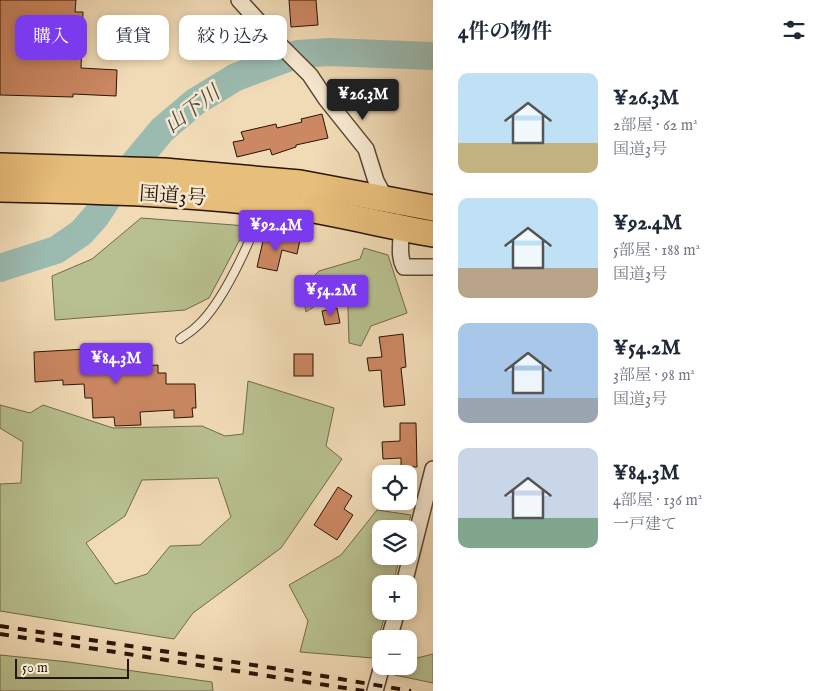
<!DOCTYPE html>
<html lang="ja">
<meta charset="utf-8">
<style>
body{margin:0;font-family:"IM FELL English","Noto Serif JP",serif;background:#f6f6f7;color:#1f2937;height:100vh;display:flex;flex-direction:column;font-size:19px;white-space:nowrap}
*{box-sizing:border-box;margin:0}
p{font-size:16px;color:#747a83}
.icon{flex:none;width:28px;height:28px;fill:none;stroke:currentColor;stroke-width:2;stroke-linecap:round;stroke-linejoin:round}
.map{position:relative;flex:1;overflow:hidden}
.details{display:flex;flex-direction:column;background:#fff;width:400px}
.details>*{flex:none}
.guide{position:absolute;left:15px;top:15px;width:342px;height:45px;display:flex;gap:10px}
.buttons{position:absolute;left:372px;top:465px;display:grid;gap:10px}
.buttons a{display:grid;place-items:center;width:45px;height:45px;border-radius:10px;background:#fff;box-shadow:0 2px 8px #0003;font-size:25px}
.scale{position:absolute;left:15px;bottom:12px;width:114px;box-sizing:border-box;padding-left:5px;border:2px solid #281406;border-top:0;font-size:14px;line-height:18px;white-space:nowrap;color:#281406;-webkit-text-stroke:4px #f6e8d0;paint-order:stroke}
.price{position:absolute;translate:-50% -42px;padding:0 11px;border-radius:5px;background:#7c3aed;color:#fff;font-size:16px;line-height:32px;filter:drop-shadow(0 1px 2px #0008)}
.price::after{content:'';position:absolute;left:50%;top:30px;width:15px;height:11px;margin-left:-8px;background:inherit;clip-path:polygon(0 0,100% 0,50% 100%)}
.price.current{background:#222;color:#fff}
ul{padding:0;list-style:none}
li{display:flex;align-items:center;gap:15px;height:125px;padding:0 25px}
li span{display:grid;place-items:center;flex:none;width:140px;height:100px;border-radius:10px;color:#555}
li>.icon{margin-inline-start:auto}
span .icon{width:60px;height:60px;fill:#fffc;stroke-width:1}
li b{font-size:21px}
h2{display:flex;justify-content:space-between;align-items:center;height:60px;padding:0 25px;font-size:21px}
.pill{padding:0 18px;border-radius:10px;background:#fff;box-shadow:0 2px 8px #0003;font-size:18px;line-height:45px}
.pill.current{background:#7c3aed;color:#fff}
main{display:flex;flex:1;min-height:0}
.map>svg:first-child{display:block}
.green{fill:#b8c08f;stroke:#706a4a;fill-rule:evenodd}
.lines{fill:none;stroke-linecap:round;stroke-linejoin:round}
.river{stroke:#9bbbb1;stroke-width:28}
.building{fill:#cc8863;stroke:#281406}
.service-casing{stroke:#5a4632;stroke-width:10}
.minor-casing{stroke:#5a4632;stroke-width:18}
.trunk-casing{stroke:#281406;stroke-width:28}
.service{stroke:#f6e8d0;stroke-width:8}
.minor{stroke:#f6e8d0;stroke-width:15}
.trunk{stroke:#e8be7b;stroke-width:25}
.rail{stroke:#281406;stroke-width:4;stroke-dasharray:9 9;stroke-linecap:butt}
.labels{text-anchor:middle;stroke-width:5;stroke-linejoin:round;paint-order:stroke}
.street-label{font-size:20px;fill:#281406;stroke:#f6e8d0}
.water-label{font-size:21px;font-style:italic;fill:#504e42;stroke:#f6e8d0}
</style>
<main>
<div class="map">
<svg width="433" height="691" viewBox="0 0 433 691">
<rect width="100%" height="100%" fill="#f1dbb6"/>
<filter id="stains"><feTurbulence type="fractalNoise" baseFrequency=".004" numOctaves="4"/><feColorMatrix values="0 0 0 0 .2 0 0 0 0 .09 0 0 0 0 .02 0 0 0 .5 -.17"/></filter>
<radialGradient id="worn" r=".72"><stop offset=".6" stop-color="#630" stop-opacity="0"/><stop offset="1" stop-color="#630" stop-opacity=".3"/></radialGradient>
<g class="green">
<path d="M141,218l106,8 -38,72 -24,12 -130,10 -3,-44 40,-17z"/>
<path d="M364,248l24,7 19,58 -36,13 -10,20 -12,-3 -1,-36 -15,-13 -27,18 -4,-24 17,-17 41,-12z"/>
<path d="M248,381l86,27 -8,38 16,13 -61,89 -88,65 -19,26 -174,-28v-127l21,-1 2,-41 -23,-14v-23l30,8 13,-8 70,23 89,-2 23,10 18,-2zM218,478l13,39 -31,28 -30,1 -23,28 -32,10 -29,-41 39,-27 17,-36z"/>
<path d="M377,510l34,5 -4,14h-26v27h19l-7,28h-12v27h5l-13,47 -73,-6 8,-31 -19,-36 52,-30z"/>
<path d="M433,654v29l-43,-9 3,-8h16v-6z"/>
<path d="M0,655l69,7 143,20 1,9h-213z"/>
</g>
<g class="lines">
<path class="river" d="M0,268l56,-18 25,-17 15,-17 21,-32 45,-54 33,-28 41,-25 62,-23 31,-2 104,4"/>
</g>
<g class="building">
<path d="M0,0h76l-1,12h8l-2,56 36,2 -1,26 -43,-2v3l-73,-2z"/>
<path d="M289,0h27l2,25 -27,2z"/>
<path d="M322,114l6,24 -32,7v2l-24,8 -2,-6 -33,8 -4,-15 11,-2 -3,-8 35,-8 1,4 25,-6 -1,-3z"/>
<path d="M276,236l24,4 -3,14 -15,-4 -5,21 -20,-4 6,-26 6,1 1,-4 5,1z"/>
<path d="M337,308l3,15 -15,2 -3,-14z"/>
<path d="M403,334l3,33 -5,1 4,37 -21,2 -3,-37 -12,1 -2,-13 15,-1 -3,-20z"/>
<path d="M104,348l1,20 53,-3v8h8v11h29l1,24h-4l1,9 -19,1v-8l-34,2 1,13 -26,1 -1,-9 -21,1 -1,-20h-7l-1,-14 -21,1v-5l-28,2 -1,-30z"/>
<rect x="294" y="354" width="19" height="22"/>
<path d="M400,423h16l1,44h-16v-9l-18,1 -1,-17 18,-1z"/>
<path d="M338,487l14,9 -8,13 9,6 -16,25 -23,-15z"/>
</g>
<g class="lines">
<g class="service-casing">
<path id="service" d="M180,339c5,-4 11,-7 16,-12 26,-22 57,-89 66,-122"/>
</g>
<g class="minor-casing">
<g id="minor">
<path d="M239,0l40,44 31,31 16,24 40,50 10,32 11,20"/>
<path d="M398,222c7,14 -2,30 6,45h29"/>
<path d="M404,584l29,-115"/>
<path d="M389,639l8,-28"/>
<path d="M375,691l7,-25"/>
</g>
</g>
<g class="trunk-casing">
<g id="trunk">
<path d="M0,166l164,5 136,12 133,25"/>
<path d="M0,189c99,2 197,4 295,18 46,7 92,19 138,27"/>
</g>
</g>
<use href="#service" class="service"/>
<use href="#minor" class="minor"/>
<use href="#trunk" class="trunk"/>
<g class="rail">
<path d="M0,626l305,47 106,18"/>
<path d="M0,634l364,57"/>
</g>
</g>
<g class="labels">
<g class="street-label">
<text transform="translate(173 195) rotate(4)" y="7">国道3号</text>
</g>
<g class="water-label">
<text transform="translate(192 109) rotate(-37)" y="7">山下川</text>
</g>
</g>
<rect width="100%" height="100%" filter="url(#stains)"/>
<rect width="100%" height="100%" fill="url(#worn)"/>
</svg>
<div class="buttons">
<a><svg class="icon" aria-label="locate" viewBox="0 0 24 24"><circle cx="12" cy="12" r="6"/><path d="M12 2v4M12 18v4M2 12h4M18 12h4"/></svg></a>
<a><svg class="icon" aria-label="layers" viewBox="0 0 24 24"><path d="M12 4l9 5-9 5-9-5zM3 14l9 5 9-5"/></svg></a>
<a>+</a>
<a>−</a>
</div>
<div class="scale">50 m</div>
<b class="price current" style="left:363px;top:121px">¥26.3M</b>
<b class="price" style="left:276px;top:252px">¥92.4M</b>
<b class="price" style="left:331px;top:317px">¥54.2M</b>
<b class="price" style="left:116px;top:385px">¥84.3M</b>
<div class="guide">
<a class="pill current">購入</a>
<a class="pill">賃貸</a>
<a class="pill">絞り込み</a>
</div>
</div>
<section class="details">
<h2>4件の物件<svg class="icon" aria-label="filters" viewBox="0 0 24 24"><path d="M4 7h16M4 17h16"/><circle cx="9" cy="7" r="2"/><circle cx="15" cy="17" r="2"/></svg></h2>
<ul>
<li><span style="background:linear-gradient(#bfe0f5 70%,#c2b280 0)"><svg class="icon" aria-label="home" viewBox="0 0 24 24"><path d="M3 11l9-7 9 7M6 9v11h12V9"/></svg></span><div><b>¥26.3M</b><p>2部屋 · 62 m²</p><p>国道3号</p></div></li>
<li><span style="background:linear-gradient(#bfe0f5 70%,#b9a48a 0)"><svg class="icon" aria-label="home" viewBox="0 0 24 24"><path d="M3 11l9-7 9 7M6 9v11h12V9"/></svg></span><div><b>¥92.4M</b><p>5部屋 · 188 m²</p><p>国道3号</p></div></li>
<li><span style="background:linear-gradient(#a9c7e8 75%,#9aa5b1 0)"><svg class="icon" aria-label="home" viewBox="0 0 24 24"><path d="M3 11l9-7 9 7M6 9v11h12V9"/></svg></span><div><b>¥54.2M</b><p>3部屋 · 98 m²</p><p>国道3号</p></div></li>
<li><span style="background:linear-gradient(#c9d6e8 70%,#7fa58c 0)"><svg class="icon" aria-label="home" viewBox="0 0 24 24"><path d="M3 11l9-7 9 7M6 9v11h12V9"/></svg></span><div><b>¥84.3M</b><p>4部屋 · 136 m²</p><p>一戸建て</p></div></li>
</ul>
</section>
</main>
